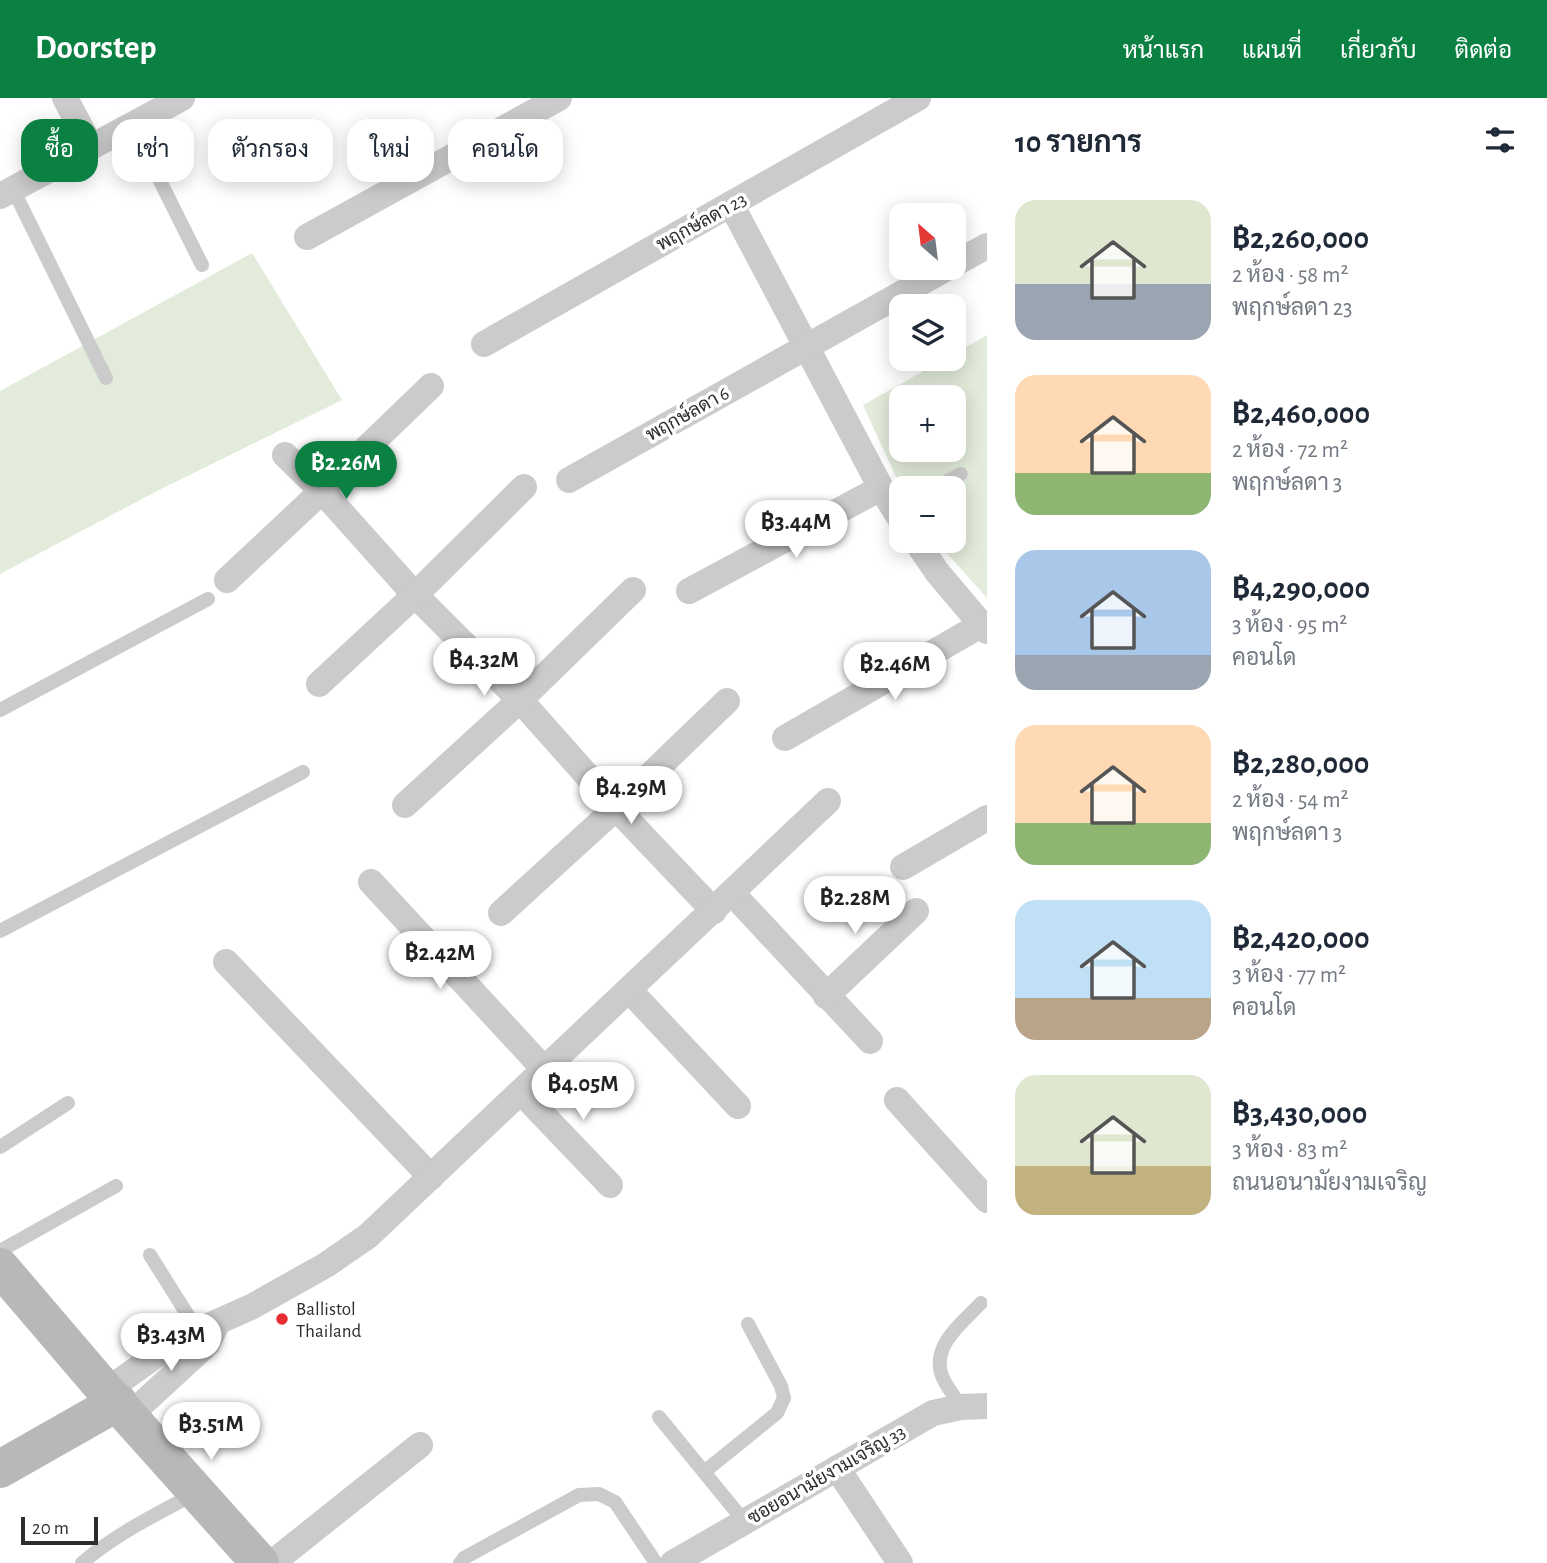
<!DOCTYPE html>
<html lang="th">
<meta charset="utf-8">
<style>
body{margin:0;font-family:"Alegreya Sans",Sarabun,sans-serif;background:#f6f6f7;color:#1f2937;height:100vh;display:flex;flex-direction:column;font-size:26px;white-space:nowrap}
*{box-sizing:border-box;margin:0}
p{font-size:23px;color:#747a83}
.icon{flex:none;width:38px;height:38px;fill:none;stroke:currentColor;stroke-width:2;stroke-linecap:round;stroke-linejoin:round}
.map{position:relative;flex:1;overflow:hidden}
.drawer{display:flex;flex-direction:column;background:#fff;width:560px}
.drawer>*{flex:none}
.guide{position:absolute;left:21px;top:21px;width:665px;height:63px;display:flex;gap:14px}
.needle{width:46px;rotate:332deg}
.fabs{position:absolute;left:889px;top:105px;display:grid;gap:14px}
.fabs a{display:grid;place-items:center;width:77px;height:77px;border-radius:14px;background:#fff;box-shadow:0 4px 18px #0003;font-size:35px}
.scale{position:absolute;left:21px;bottom:18px;width:77px;box-sizing:border-box;padding-left:7px;border:4px solid #2e2e2e;border-top:0;font-size:19px;line-height:24px;white-space:nowrap;color:#2e2e2e;-webkit-text-stroke:5px #fff;paint-order:stroke}
.price{position:absolute;translate:-50% -60px;padding:0 16px;border-radius:24px;background:#fff;color:#222;font-size:23px;line-height:46px;filter:drop-shadow(0 2px 4px #0008)}
.price::after{content:'';position:absolute;left:50%;top:42px;width:21px;height:16px;margin-left:-10px;background:inherit;clip-path:polygon(0 0,100% 0,50% 100%)}
.price.active{background:#0b8043;color:#fff}
ul{padding:0;list-style:none}
li{display:flex;align-items:center;gap:21px;height:175px;padding:0 28px}
li span{display:grid;place-items:center;flex:none;width:196px;height:140px;border-radius:21px;color:#555}
li>.icon{margin-inline-start:auto}
span .icon{width:84px;height:84px;fill:#fffc;stroke-width:1}
li b{font-size:30px}
h2{display:flex;justify-content:space-between;align-items:center;height:84px;padding:0 28px;font-size:30px}
.tag{padding:0 24px;border-radius:21px;background:#fff;box-shadow:0 4px 18px #0003;font-size:24px;line-height:63px}
.tag.active{background:#0b8043;color:#fff}
header{display:flex;align-items:center;gap:42px;box-sizing:border-box;height:98px;padding:0 35px;background:#0b8043;color:#fff}
header strong{font-size:33px}
nav{display:flex;gap:38px;margin-inline-start:auto;font-size:24px}
main{display:flex;flex:1;min-height:0}
.map>svg:first-child{display:block}
.green{fill:#e3ecdb;fill-rule:evenodd}
.lines{fill:none;stroke-linecap:round;stroke-linejoin:round}
.lane{stroke:#cbcbcb;stroke-width:14}
.street{stroke:#cbcbcb;stroke-width:26}
.secondary{stroke:#b8b8b8;stroke-width:38}
.poi-dot{fill:#e82c33;stroke:#fff;stroke-width:2.5}
.labels{text-anchor:middle;stroke-width:7;stroke-linejoin:round;paint-order:stroke}
.street-label{font-size:19px;fill:#2e2e2e;stroke:#fff}
.poi-label{font-size:19px;fill:#2e2e2e;stroke:#fff;text-anchor:start}
</style>
<header>
<strong>Doorstep</strong>
<nav><a>หน้าแรก</a><a>แผนที่</a><a>เกี่ยวกับ</a><a>ติดต่อ</a></nav>
</header>
<main>
<div class="map">
<svg width="987" height="1465" viewBox="0 0 987 1465">
<rect width="100%" height="100%" fill="#fff"/>
<g class="green">
<path d="M252,155l90,147 -181,89 -161,85v-183z"/>
<path d="M987,237v263l-51,-57h18v-53h-53l-38,-83 82,-46h9v-5zM901,299h53v53h-53z"/>
</g>
<g class="lines">
<g class="lane">
<path d="M132,27l70,140"/>
<path d="M13,91l93,189"/>
<path d="M935,390l26,-14"/>
<path d="M0,612l208,-111"/>
<path d="M0,833l303,-159"/>
<path d="M0,1049l68,-44"/>
<path d="M0,1153l116,-65"/>
<path d="M150,1157l47,75"/>
<path d="M961,1309c-6,-10 -17,-23 -20,-34 -8,-29 22,-51 40,-70"/>
<path d="M659,1319l85,104"/>
<path d="M704,1374l73,-59 7,-15 -3,-12 -33,-62"/>
<path d="M82,1465c34,-29 73,-48 112,-69"/>
<path d="M460,1465l4,-5 115,-63 20,-1 16,8 41,61"/>
</g>
<g class="street">
<path d="M65,0l26,49"/>
<path d="M0,98l182,-98"/>
<path d="M731,106l150,284 20,32"/>
<path d="M307,139l252,-139"/>
<path d="M954,166l33,-18"/>
<path d="M484,246l434,-246"/>
<path d="M285,357l37,36 93,104 105,105 96,108 98,103"/>
<path d="M569,382l378,-212"/>
<path d="M916,443l21,31 50,59"/>
<path d="M227,482l95,-89 109,-105"/>
<path d="M689,493l192,-103"/>
<path d="M319,586l96,-89 109,-108"/>
<path d="M785,640l196,-113"/>
<path d="M405,707l115,-105 113,-110"/>
<path d="M903,769l84,-49"/>
<path d="M371,784l173,187"/>
<path d="M732,795l138,148"/>
<path d="M501,815l115,-105 111,-107"/>
<path d="M226,864l205,215"/>
<path d="M629,892l109,116"/>
<path d="M826,898l90,-85"/>
<path d="M522,995l88,92"/>
<path d="M897,1002l90,100"/>
<path d="M106,1293l73,-52 74,-33 73,-41 42,-29 460,-435"/>
<path d="M130,1317l77,-71 11,-22"/>
<path d="M837,1370l63,95"/>
<path d="M272,1465l148,-118"/>
<path d="M673,1465l260,-150 28,-6 26,-1"/>
</g>
<g class="secondary">
<path d="M0,1169l106,124 154,172"/>
<path d="M0,1371l118,-67"/>
</g>
</g>
<circle class="poi-dot" cx="282" cy="1221" r="7"/>
<g class="labels">
<g class="street-label">
<text transform="translate(701 123) rotate(-29)" y="7">พฤกษ์ลดา 23</text>
<text transform="translate(687 315) rotate(-29)" y="7">พฤกษ์ลดา 6</text>
<text transform="translate(826 1376) rotate(-30)" y="7">ซอยอนามัยงามเจริญ 33</text>
</g>
<g class="poi-label">
<text x="296" y="1217">Ballistol<tspan x="296" dy="22">Thailand</tspan></text>
</g>
</g>
</svg>
<div class="fabs">
<a><svg class="needle" viewBox="-14 -14 28 28"><path d="M0-13l5 13h-10z" fill="#e53935"/><path d="M0 13l5-13h-10z" fill="#747a83"/></svg></a>
<a><svg class="icon" aria-label="layers" viewBox="0 0 24 24"><path d="M12 4l9 5-9 5-9-5zM3 14l9 5 9-5"/></svg></a>
<a>+</a>
<a>−</a>
</div>
<div class="scale">20 m</div>
<b class="price active" style="left:346px;top:403px">฿2.26M</b>
<b class="price" style="left:796px;top:462px">฿3.44M</b>
<b class="price" style="left:484px;top:600px">฿4.32M</b>
<b class="price" style="left:895px;top:604px">฿2.46M</b>
<b class="price" style="left:631px;top:728px">฿4.29M</b>
<b class="price" style="left:855px;top:838px">฿2.28M</b>
<b class="price" style="left:440px;top:893px">฿2.42M</b>
<b class="price" style="left:583px;top:1024px">฿4.05M</b>
<b class="price" style="left:171px;top:1275px">฿3.43M</b>
<b class="price" style="left:211px;top:1364px">฿3.51M</b>
<div class="guide">
<a class="tag active">ซื้อ</a>
<a class="tag">เช่า</a>
<a class="tag">ตัวกรอง</a>
<a class="tag">ใหม่</a>
<a class="tag">คอนโด</a>
</div>
</div>
<section class="drawer">
<h2>10 รายการ<svg class="icon" aria-label="filters" viewBox="0 0 24 24"><path d="M4 7h16M4 17h16"/><circle cx="9" cy="7" r="2"/><circle cx="15" cy="17" r="2"/></svg></h2>
<ul>
<li><span style="background:linear-gradient(#dfe7d0 60%,#9aa5b1 0)"><svg class="icon" aria-label="home" viewBox="0 0 24 24"><path d="M3 11l9-7 9 7M6 9v11h12V9"/></svg></span><div><b>฿2,260,000</b><p>2 ห้อง · 58 m²</p><p>พฤกษ์ลดา 23</p></div></li>
<li><span style="background:linear-gradient(#ffd9b3 70%,#8fb573 0)"><svg class="icon" aria-label="home" viewBox="0 0 24 24"><path d="M3 11l9-7 9 7M6 9v11h12V9"/></svg></span><div><b>฿2,460,000</b><p>2 ห้อง · 72 m²</p><p>พฤกษ์ลดา 3</p></div></li>
<li><span style="background:linear-gradient(#a9c7e8 75%,#9aa5b1 0)"><svg class="icon" aria-label="home" viewBox="0 0 24 24"><path d="M3 11l9-7 9 7M6 9v11h12V9"/></svg></span><div><b>฿4,290,000</b><p>3 ห้อง · 95 m²</p><p>คอนโด</p></div></li>
<li><span style="background:linear-gradient(#ffd9b3 70%,#8fb573 0)"><svg class="icon" aria-label="home" viewBox="0 0 24 24"><path d="M3 11l9-7 9 7M6 9v11h12V9"/></svg></span><div><b>฿2,280,000</b><p>2 ห้อง · 54 m²</p><p>พฤกษ์ลดา 3</p></div></li>
<li><span style="background:linear-gradient(#bfe0f5 70%,#b9a48a 0)"><svg class="icon" aria-label="home" viewBox="0 0 24 24"><path d="M3 11l9-7 9 7M6 9v11h12V9"/></svg></span><div><b>฿2,420,000</b><p>3 ห้อง · 77 m²</p><p>คอนโด</p></div></li>
<li><span style="background:linear-gradient(#dfe7d0 65%,#c2b280 0)"><svg class="icon" aria-label="home" viewBox="0 0 24 24"><path d="M3 11l9-7 9 7M6 9v11h12V9"/></svg></span><div><b>฿3,430,000</b><p>3 ห้อง · 83 m²</p><p>ถนนอนามัยงามเจริญ</p></div></li>
</ul>
</section>
</main>
